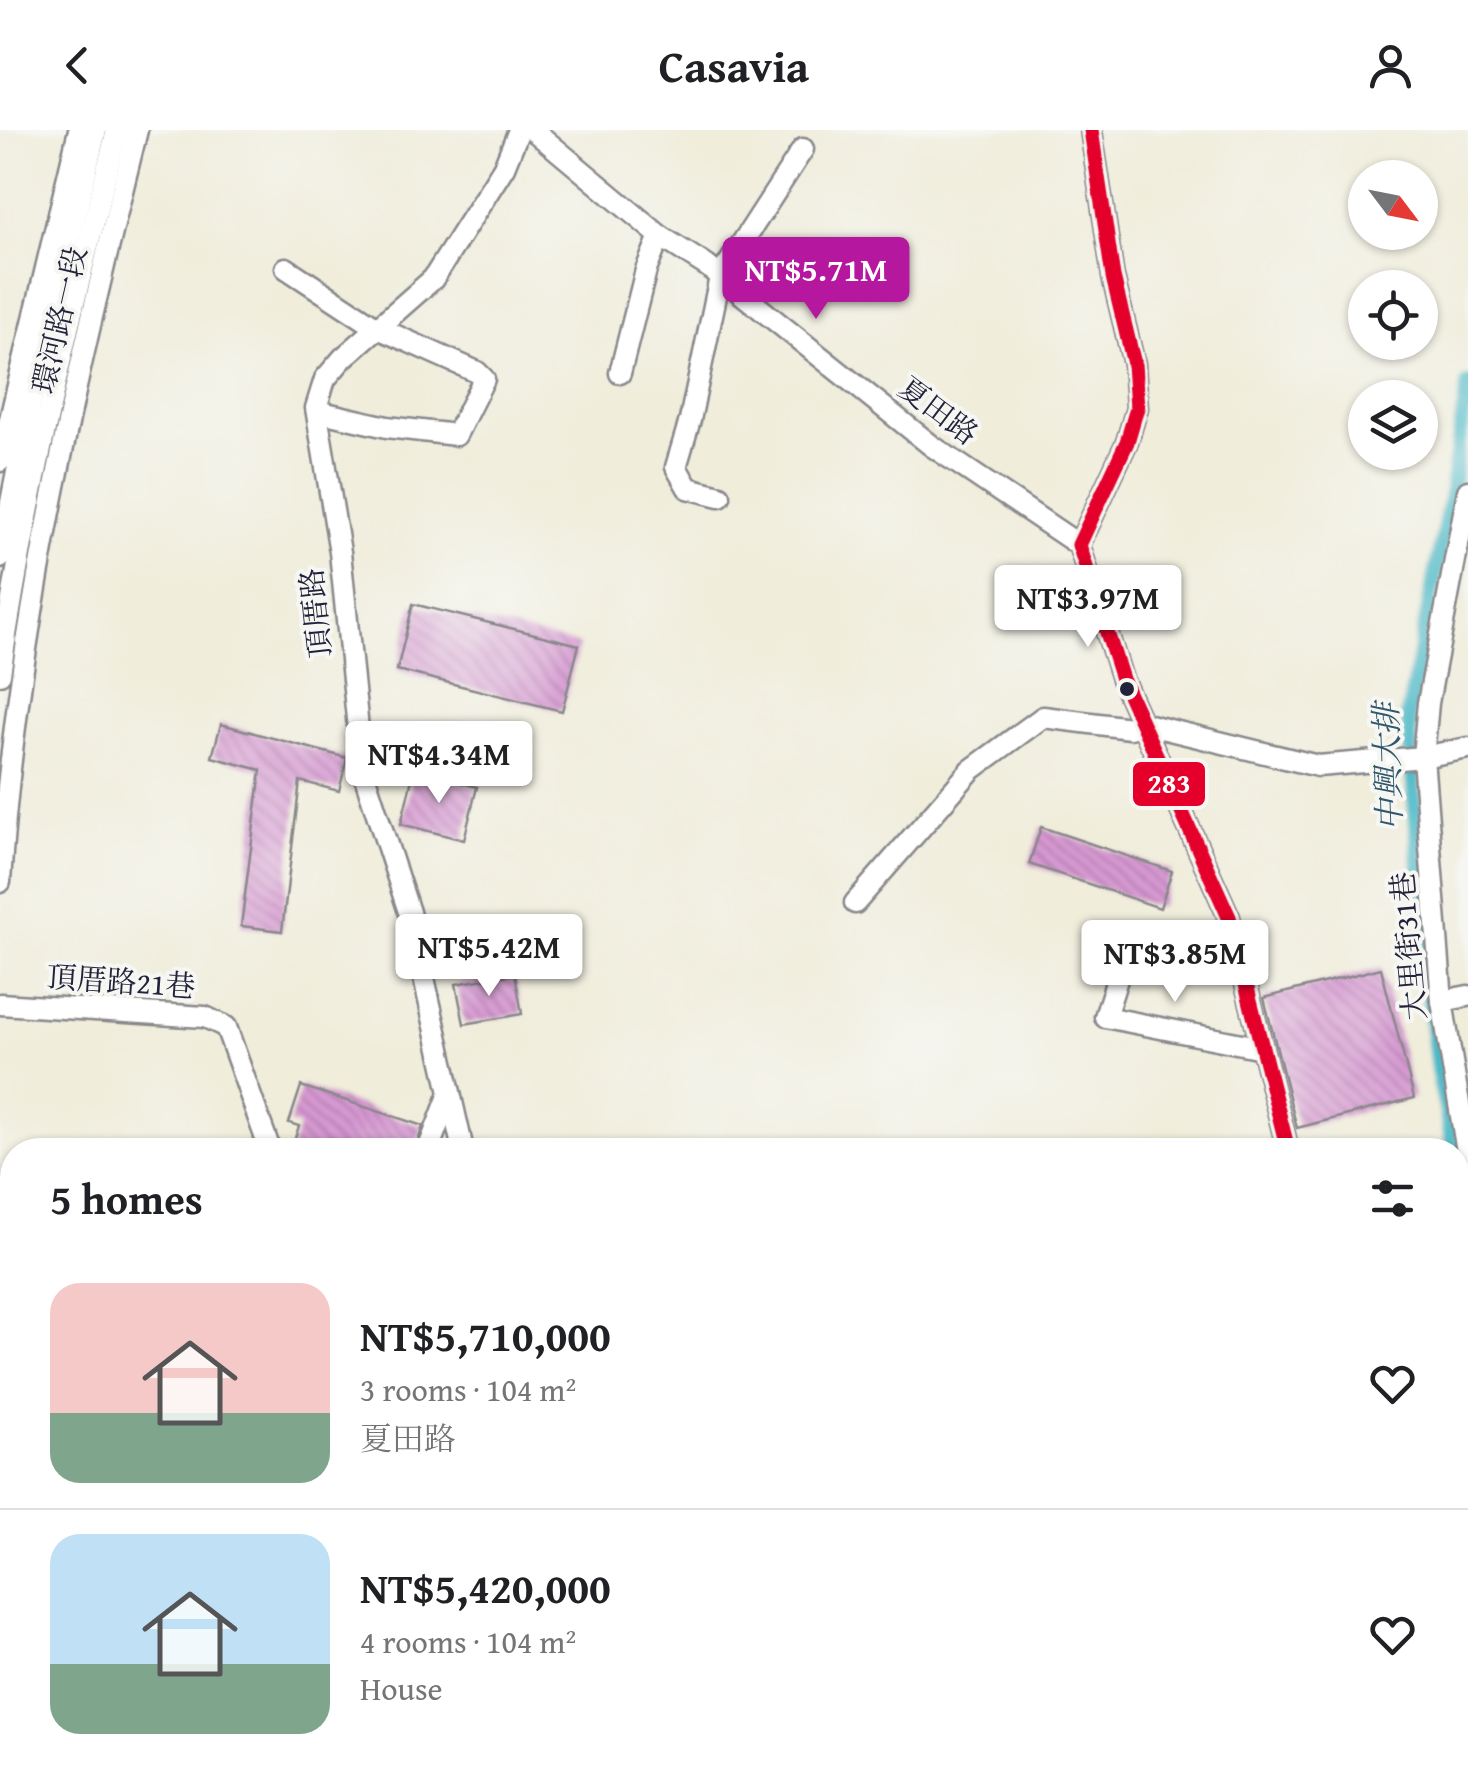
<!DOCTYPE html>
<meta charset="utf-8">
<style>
body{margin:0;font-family:"Gentium Book Plus","Noto Serif TC",serif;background:#f6f6f6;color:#202124;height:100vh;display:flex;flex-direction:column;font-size:38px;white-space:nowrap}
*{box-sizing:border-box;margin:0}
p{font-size:32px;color:#757577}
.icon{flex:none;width:55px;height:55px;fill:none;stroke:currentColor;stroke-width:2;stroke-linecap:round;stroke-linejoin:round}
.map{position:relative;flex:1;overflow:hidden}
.sheet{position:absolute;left:0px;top:1008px;width:1470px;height:642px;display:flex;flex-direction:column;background:#fff;border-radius:40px 40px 0 0;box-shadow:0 2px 8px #0004}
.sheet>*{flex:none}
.needle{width:65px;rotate:122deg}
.fabs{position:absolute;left:1348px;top:30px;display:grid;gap:20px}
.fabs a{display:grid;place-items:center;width:90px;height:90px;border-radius:50%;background:#fff;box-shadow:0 2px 8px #0004;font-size:50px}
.price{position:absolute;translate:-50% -85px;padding:0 22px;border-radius:10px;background:#fff;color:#222;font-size:32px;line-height:65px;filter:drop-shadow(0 2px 5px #0008)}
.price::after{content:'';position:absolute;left:50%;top:60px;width:30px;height:22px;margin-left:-15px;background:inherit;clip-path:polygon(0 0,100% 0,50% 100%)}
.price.current{background:#b5179e;color:#fff}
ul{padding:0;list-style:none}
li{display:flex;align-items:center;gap:30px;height:250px;padding:0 50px}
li+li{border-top:2px solid #e0e0e0}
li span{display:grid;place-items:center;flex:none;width:280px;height:200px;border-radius:30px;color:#555}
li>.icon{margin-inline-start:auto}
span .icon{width:120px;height:120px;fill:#fffc;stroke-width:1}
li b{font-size:42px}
h2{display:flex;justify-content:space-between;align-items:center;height:120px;padding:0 50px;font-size:42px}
header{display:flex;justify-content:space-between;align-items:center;height:130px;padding:0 50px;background:#fff;font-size:45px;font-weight:700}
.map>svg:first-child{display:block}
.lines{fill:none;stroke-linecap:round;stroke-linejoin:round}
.canal{stroke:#4cb9c7;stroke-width:15}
.building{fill:url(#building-back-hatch)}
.minor-casing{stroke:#89888b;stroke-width:25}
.minor{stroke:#fff;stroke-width:20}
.bus-1-casing{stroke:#f6f6f2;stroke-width:22}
.bus-1{stroke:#e4002b;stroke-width:15}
.bus-dot{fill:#22223b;stroke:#f6f6f2;stroke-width:4}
.labels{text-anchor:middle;stroke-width:8;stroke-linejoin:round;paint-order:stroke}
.street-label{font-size:30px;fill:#22223b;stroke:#f6f6f2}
.water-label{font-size:32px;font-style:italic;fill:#31576c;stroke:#f6f6f2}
.line-badge{stroke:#f6f6f2;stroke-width:4}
.badge-label{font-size:28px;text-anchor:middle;font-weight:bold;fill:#fff}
</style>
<header><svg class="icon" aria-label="back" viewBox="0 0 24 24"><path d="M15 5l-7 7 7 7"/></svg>Casavia<svg class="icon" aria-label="person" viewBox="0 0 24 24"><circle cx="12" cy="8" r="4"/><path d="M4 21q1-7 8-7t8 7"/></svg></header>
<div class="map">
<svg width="1468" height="1648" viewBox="0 0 1468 1648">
<defs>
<pattern id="building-back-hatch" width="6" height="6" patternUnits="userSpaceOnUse" patternTransform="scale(2.5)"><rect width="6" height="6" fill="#d799d2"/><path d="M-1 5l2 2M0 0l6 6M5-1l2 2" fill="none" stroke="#ae7cac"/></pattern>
</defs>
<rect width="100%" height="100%" fill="#f6f6f2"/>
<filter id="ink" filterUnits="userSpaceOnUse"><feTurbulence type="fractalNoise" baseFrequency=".01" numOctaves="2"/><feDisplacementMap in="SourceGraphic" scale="20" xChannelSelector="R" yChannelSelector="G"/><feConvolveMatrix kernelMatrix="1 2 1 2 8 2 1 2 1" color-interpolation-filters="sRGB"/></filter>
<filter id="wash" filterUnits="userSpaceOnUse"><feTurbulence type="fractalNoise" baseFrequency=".0048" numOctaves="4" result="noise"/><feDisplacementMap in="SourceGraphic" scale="40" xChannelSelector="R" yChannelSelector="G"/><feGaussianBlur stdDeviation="2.25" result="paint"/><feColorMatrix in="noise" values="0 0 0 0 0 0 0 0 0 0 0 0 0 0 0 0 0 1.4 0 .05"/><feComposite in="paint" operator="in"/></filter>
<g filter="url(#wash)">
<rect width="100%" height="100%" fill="#f0eddb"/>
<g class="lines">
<g class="canal">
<path d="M1454,1020l-16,-79 -7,-57 -23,-300 43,-222 17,-108"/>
<path d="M1458,1038l10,51"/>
</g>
</g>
<g id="blocks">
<g class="building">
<path d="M413,474l166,41 -17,66 -165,-41z"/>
<path d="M221,594l126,34 -8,33 -39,-10 -18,150 -41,-5 20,-156 -49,-13z"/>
<path d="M414,641l63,16 -13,53 -63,-16z"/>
<path d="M1041,697l131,44 -12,37 -131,-44z"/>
<path d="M1381,838l33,130 -117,30 -33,-130z"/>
<path d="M515,844l7,40 -58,10 -8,-40z"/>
<path d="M301,956l122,40 -8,24h-124l8,-24 -10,-3z"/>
</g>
</g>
</g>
<g filter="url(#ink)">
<use href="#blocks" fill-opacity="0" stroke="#89888b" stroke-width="2.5"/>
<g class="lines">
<g class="minor-casing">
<g id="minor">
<path d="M533,0l127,106 47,30 225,180 147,99"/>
<path d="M1091,0l22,147 21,87 3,44 -10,34 -48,103 43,134 107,238 59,233"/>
<path d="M286,138l90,59 101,45 7,7 -28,56 -69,-8 -70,-16"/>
<path d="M620,243l26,-103 14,-34"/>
<path d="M0,331l79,-331"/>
<path d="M1468,361l-40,212 -5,54 19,244 26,157"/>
<path d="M720,366l-32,-8 -12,-21 14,-47 30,-143 83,-128"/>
<path d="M0,428l36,-182 60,-246"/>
<path d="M0,544c27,-184 71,-364 117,-544"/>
<path d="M0,752c16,-255 76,-504 137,-752"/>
<path d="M855,773l116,-133 72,-53 87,11 15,-4 173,42 105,-9 45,-9"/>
<path d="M1130,808l-25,79 157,31"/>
<path d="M1442,871l26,-5"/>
<path d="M0,874l205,13 21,10 44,123"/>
<path d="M428,1020l22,-57"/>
<path d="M463,1020l-54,-238 -47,-144 -22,-216 -24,-144 9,-29 18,-21 90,-79 71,-112 15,-37"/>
<path d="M1394,1638v10"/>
<path d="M470,1648l1,-10"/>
</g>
</g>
<use href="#minor" class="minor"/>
<g class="bus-1-casing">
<path id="bus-1" d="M1091,0l22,147 21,87 3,44 -10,34 -48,103 43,134 107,238 59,233"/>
</g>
<use href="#bus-1" class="bus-1"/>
</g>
</g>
<circle class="bus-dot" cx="1127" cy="559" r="9"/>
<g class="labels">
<g class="street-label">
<text transform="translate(60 190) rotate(-77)" y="10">環河路一段</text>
<text transform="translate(938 281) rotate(37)" y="10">夏田路</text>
<text transform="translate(316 483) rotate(-96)" y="10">頂厝路</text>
<text transform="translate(1409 816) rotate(-95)" y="10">大里街31巷</text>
<text transform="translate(121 852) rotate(4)" y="10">頂厝路21巷</text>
</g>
<g class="water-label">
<text transform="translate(1388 637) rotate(-92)" y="11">中興大排</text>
</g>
</g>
<rect class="line-badge" x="1131" y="630" width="76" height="48" rx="10" fill="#e4002b"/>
<g class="badge-label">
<text x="1169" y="663">283</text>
</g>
</svg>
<div class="fabs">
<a><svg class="needle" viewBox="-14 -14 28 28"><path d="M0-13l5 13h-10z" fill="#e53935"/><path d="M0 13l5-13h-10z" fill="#757577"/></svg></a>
<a><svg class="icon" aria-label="locate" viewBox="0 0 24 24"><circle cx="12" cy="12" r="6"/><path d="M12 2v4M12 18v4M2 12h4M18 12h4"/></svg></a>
<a><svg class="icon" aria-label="layers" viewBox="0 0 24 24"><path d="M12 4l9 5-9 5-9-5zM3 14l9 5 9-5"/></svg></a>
</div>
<b class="price current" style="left:816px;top:192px">NT$5.71M</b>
<b class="price" style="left:1088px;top:520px">NT$3.97M</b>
<b class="price" style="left:439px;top:676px">NT$4.34M</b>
<b class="price" style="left:489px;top:869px">NT$5.42M</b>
<b class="price" style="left:1175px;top:875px">NT$3.85M</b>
<section class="sheet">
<h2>5 homes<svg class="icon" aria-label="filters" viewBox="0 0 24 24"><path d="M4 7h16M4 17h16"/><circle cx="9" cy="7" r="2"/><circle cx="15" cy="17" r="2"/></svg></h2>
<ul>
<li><span style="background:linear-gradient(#f6c9c9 65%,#7fa58c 0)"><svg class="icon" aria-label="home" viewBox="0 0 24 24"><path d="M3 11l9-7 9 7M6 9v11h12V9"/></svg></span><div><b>NT$5,710,000</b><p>3 rooms · 104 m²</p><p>夏田路</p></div><svg class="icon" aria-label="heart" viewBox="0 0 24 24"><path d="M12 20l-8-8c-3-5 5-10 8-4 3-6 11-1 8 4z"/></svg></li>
<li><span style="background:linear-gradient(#bfe0f5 65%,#7fa58c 0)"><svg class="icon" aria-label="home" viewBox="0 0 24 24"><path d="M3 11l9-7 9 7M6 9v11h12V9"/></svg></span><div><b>NT$5,420,000</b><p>4 rooms · 104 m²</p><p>House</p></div><svg class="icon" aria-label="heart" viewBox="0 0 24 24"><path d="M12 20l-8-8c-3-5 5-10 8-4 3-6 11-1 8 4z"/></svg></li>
</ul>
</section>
</div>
